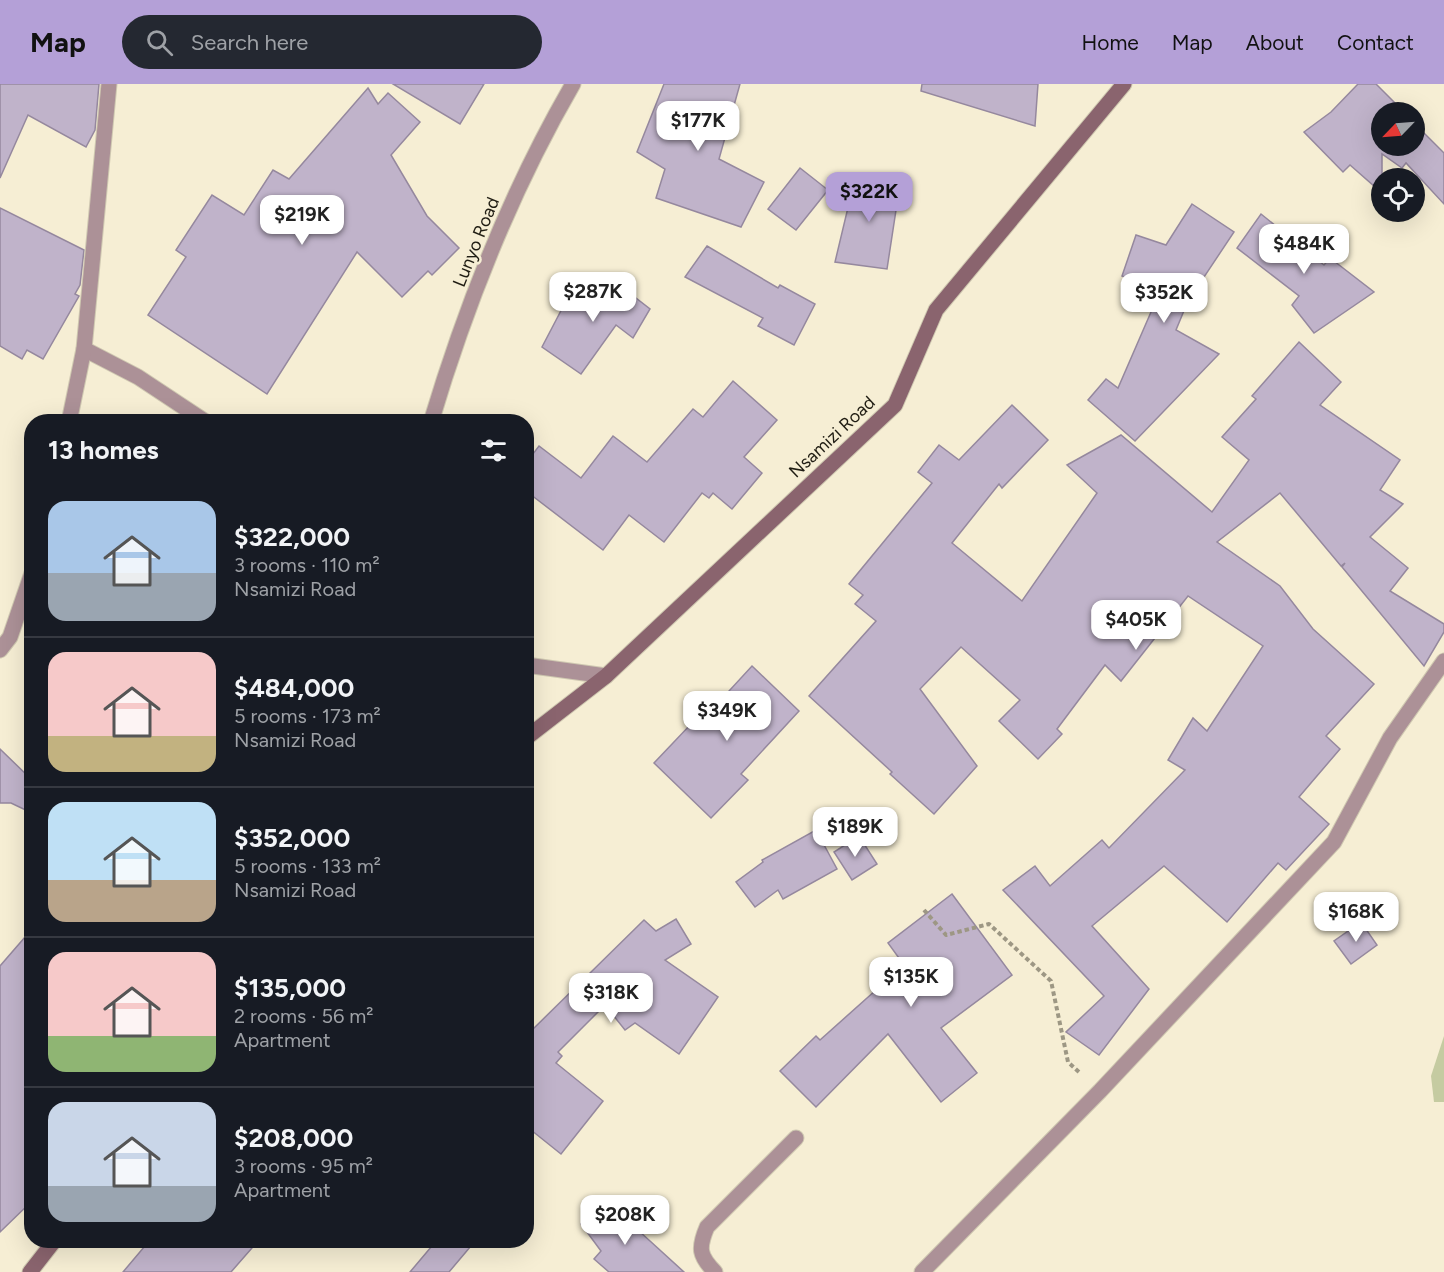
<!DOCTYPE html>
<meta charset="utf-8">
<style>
body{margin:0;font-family:Figtree,sans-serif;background:#242831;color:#f1f3f6;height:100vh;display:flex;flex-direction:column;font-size:22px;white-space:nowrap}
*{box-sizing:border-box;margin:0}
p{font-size:20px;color:#9ea1a6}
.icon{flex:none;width:33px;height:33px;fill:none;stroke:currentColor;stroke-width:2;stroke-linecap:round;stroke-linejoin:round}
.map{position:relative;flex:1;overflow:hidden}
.details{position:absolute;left:24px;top:330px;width:510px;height:834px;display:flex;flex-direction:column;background:#171b24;border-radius:24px;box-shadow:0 6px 24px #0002}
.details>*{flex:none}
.needle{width:39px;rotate:245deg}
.tools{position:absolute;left:1371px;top:18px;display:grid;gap:12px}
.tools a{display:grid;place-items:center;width:54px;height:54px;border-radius:50%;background:#171b24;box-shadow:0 6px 24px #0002;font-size:30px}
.price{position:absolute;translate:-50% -51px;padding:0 14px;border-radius:12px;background:#fff;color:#222;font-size:20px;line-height:39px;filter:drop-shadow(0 2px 3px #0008)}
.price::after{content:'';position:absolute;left:50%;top:36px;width:18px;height:14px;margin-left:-9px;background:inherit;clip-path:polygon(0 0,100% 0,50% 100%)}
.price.on{background:#b4a0d7;color:#111}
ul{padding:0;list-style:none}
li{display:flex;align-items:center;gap:18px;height:150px;padding:0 24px}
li+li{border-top:2px solid #363941}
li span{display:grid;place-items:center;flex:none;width:168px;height:120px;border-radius:18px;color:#555}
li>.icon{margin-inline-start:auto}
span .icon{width:72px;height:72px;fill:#fffc;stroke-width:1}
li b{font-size:26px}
h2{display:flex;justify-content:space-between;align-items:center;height:72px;padding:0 24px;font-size:26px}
header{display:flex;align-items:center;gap:36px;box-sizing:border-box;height:84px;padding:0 30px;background:#b4a0d7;color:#111}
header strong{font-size:28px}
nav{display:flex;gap:33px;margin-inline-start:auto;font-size:21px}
.search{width:420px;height:54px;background:#242831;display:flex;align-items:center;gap:15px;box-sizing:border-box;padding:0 21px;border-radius:33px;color:#9ea1a6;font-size:22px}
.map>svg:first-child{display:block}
.green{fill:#c5cba1}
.building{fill:#c0b3ca;stroke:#95889e;stroke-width:1.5}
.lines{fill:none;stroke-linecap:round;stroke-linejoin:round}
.street-casing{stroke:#cfc8b1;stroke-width:17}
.secondary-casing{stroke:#cfc8b1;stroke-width:17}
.path{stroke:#9d9784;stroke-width:4;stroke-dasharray:4.5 3;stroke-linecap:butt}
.street{stroke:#ac9197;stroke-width:15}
.secondary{stroke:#8a646e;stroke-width:15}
.labels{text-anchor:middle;stroke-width:5;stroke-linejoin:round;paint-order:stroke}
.street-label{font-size:18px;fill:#201d13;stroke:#f6eed4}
</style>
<header>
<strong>Map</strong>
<div class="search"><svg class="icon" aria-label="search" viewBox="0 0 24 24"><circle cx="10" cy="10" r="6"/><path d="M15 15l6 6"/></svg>Search here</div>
<nav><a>Home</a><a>Map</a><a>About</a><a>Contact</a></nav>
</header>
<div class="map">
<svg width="1444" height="1188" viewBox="0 0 1444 1188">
<rect width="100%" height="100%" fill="#f6eed4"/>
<path class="green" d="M1444,952v66h-10l-3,-26z"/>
<g class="building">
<path d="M0,0h99l-4,46 -9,17 -58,-32 -28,63z"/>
<path d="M393,0h91l-24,40z"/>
<path d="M664,0h76l-21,75 45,23 -23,45 -85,-29 9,-29 -28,-17z"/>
<path d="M922,0h116l-3,42 -114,-35z"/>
<path d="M1358,0h18l28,28h-22v34h32v-23l30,30v51l-38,-41 -4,5 -20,-14v39l-32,-28 -7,7 -39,-40 27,-20z"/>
<path d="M368,4l10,16 10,-11 32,29 -29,33 36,61 32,32 -27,27 -4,-4 -26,26 -45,-45 -90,142 -119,-79 38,-58 -10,-7 36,-55 32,20 29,-45 16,9z"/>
<path d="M800,84l28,22 -32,40 -28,-21z"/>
<path d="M856,90l44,10 -13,85 -52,-7z"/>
<path d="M1192,120l42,28 -46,69 -12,29 43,24 -84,87 -47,-41 18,-21 12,9 43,-99 -39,-13 14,-41 30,10z"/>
<path d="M0,124l84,42 -4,35 -5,9 4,2 -36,63 -16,-9 -5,9 -22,-13z"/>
<path d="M1261,130l63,51 6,-7 44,34 -60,41 -22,-28 7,-9 -62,-48z"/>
<path d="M707,162l71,42 2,-3 35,19 -21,41 -36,-19 5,-8 -78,-41z"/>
<path d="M609,193l41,32 -17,29 -17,-13 -35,49 -39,-27 33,-63 20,16z"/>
<path d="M1299,258l42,40 -21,23 80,55 -20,30 23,14 -33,33 38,31 -18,23 54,33v8l-20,34 -82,-99 3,-4 -4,3 -61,-73 -63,49 63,44 33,43 61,55 -48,52 14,13 -41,48 30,27 -43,46 -8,-7 -51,59 -63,-56 -72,60 57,63 -50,66 -33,-23 38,-36 -101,-106 32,-24 15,20 52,-46 7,8 76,-78 -17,-10 25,-42 14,13 56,-85 -75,-50 -67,85 -16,-16 -48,64 5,5 -24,25 -39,-38 21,-21 -59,-53 -41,42 57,77 -43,48 -44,-40 2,-2 -83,-76 67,-75 -21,-17 8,-9 -14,-11 83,-101 -14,-11 21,-27 20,15 53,-55 36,35 -46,48 -3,-4 -47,59 70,58 75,-108 -30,-28 54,-30 91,77 37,-52 -27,-23 34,-38 -4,-3z"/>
<path d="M733,297l44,39 -33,37 18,16 -30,36 -19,-16 -4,5 -7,-5 -38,49 -35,-27 -26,35 -77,-59v-28l13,-17 42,32 32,-42 34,26 46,-53 10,8z"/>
<path d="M752,582l47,45 -58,63 7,6 -37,38 -57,-55 37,-39 4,4z"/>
<path d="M0,665l32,31v33l-21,-10h-11z"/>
<path d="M816,746l21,39 -54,30 -5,-9 -23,17 -19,-25 27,-20 -1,-2z"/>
<path d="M859,752l18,28 -25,16 -18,-28z"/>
<path d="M952,810l60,81 -71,53 36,45 -36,29 -53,-68 -72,73 -36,-36 36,-35 4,4 84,-75 -16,-22z"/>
<path d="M676,835l15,25 -26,16 53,37 -39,57 -44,-31 -10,7 -20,-25 -47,47 4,4 -6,7 47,38 -42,53 -35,-28v-100l6,4 112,-110 12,11z"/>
<path d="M1361,838l16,23 -26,19 -17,-23z"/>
<path d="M32,845v272l-32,31v-266z"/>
<path d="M608,1120l15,21 4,-5 57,52h-75l-15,-13 7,-8 -20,-27z"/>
<path d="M150,1156h109l-28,32h-108z"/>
<path d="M437,1156h39l-27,32h-39z"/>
</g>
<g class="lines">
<g class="street-casing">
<g id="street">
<path d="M84,265l54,28 68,45"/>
<path d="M69,338l15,-73 25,-265"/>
<path d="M431,338c35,-117 81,-233 142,-338"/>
<path d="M0,566l10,-13 22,-64"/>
<path d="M526,581l80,11"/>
<path d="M715,1188c-16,-16 -17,-24 -8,-45l89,-89"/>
<path d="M922,1188l178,-181 234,-249 56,-104 54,-77"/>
</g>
</g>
<g class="secondary-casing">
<g id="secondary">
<path d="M526,654l80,-62 289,-271 41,-95 188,-226"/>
<path d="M30,1188l25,-32"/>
</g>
</g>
<path class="path" d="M924,826l22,25 43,-11 62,57 17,81 12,11"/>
<use href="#street" class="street"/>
<use href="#secondary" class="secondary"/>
</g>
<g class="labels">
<g class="street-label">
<text transform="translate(476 158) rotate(-68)" y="6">Lunyo Road</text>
<text transform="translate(832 353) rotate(-43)" y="6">Nsamizi Road</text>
</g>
</g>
</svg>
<div class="tools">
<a><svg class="needle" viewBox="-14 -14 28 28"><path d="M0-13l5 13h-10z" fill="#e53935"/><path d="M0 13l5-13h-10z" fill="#9ea1a6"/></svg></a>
<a><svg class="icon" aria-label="locate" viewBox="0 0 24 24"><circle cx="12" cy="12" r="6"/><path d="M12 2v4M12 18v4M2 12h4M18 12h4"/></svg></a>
</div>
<b class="price" style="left:698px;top:68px">$177K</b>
<b class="price on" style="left:869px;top:139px">$322K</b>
<b class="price" style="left:302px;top:162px">$219K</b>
<b class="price" style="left:1304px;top:191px">$484K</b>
<b class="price" style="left:593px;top:239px">$287K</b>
<b class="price" style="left:1164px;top:240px">$352K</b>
<b class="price" style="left:1136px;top:567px">$405K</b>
<b class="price" style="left:727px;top:658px">$349K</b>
<b class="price" style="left:855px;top:774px">$189K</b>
<b class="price" style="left:1356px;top:859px">$168K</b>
<b class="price" style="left:911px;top:924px">$135K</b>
<b class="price" style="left:611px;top:940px">$318K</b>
<b class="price" style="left:625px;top:1162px">$208K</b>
<section class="details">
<h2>13 homes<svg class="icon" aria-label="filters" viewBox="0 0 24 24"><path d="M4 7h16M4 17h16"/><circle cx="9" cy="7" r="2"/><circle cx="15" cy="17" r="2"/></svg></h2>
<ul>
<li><span style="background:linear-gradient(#a9c7e8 60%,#9aa5b1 0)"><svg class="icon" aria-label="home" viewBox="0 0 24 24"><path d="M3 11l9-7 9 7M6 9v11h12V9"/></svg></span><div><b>$322,000</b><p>3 rooms · 110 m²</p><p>Nsamizi Road</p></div></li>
<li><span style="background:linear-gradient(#f6c9c9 70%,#c2b280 0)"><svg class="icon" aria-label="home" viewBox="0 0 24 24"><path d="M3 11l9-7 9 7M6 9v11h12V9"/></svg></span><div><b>$484,000</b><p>5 rooms · 173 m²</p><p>Nsamizi Road</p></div></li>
<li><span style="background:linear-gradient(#bfe0f5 65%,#b9a48a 0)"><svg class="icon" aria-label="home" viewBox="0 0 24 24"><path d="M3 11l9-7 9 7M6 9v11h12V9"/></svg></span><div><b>$352,000</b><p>5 rooms · 133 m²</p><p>Nsamizi Road</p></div></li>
<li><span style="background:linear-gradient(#f6c9c9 70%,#8fb573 0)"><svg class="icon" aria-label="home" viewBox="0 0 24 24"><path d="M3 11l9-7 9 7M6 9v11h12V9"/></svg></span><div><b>$135,000</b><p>2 rooms · 56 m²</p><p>Apartment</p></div></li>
<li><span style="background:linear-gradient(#c9d6e8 70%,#9aa5b1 0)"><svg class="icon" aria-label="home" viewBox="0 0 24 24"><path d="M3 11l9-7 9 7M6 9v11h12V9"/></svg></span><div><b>$208,000</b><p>3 rooms · 95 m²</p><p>Apartment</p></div></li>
</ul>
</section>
</div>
